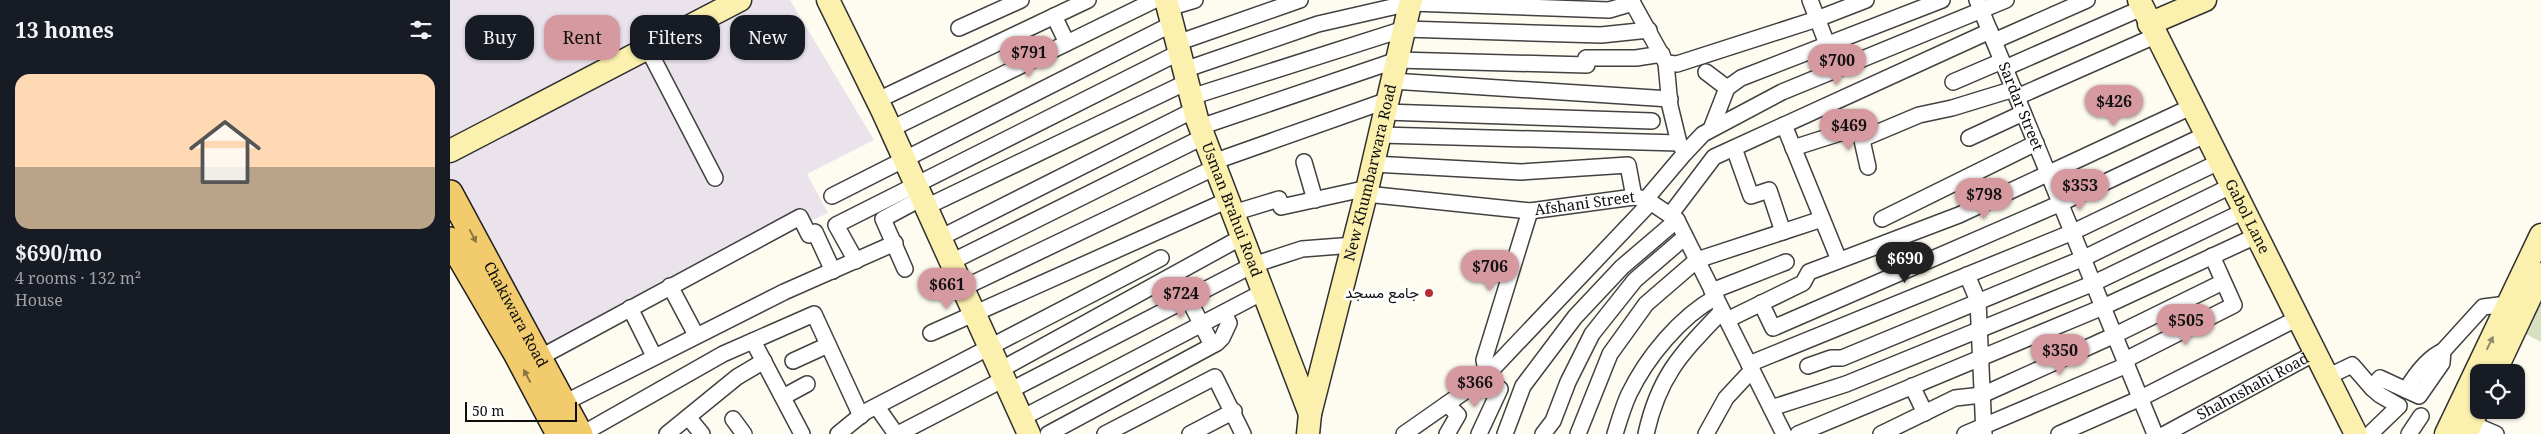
<!DOCTYPE html>
<meta charset="utf-8">
<style>
body{margin:0;font-family:"Noto Serif",Vazirmatn,serif;background:#20242c;color:#f1f3f6;height:100vh;display:flex;flex-direction:column;font-size:19px;white-space:nowrap}
*{box-sizing:border-box;margin:0}
p{font-size:16px;color:#9ea1a6}
.icon{flex:none;width:28px;height:28px;fill:none;stroke:currentColor;stroke-width:2;stroke-linecap:round;stroke-linejoin:round}
.map{position:relative;flex:1;overflow:hidden}
.side{display:flex;flex-direction:column;background:#171b24;width:450px}
.side>*{flex:none}
.guide{position:absolute;left:15px;top:15px;width:475px;height:45px;display:flex;gap:10px}
.buttons{position:absolute;left:2020px;top:364px;display:grid;gap:10px}
.buttons a{display:grid;place-items:center;width:55px;height:55px;border-radius:10px;background:#171b24;box-shadow:0 1px 4px #0004;font-size:25px}
.scale{position:absolute;left:15px;bottom:12px;width:112px;box-sizing:border-box;padding-left:5px;border:2px solid #0e0e0e;border-top:0;font-size:14px;line-height:18px;white-space:nowrap;color:#0e0e0e;-webkit-text-stroke:4px #fff;paint-order:stroke}
.price{position:absolute;translate:-50% -42px;padding:0 11px;border-radius:18px;background:#d799a0;color:#111;font-size:16px;line-height:32px;filter:drop-shadow(0 1px 2px #0008)}
.price::after{content:'';position:absolute;left:50%;top:30px;width:15px;height:11px;margin-left:-8px;background:inherit;clip-path:polygon(0 0,100% 0,50% 100%)}
.price.selected{background:#222;color:#fff}
ul{padding:0;list-style:none}
li{display:grid;align-content:center;gap:10px;height:265px;padding:0 15px}
li+li{border-top:1px solid #363941}
li span{display:grid;place-items:center;height:155px;border-radius:15px;color:#555}
li>.icon{margin-inline-start:auto}
span .icon{width:90px;height:90px;fill:#fffc;stroke-width:1}
li b{font-size:21px}
h2{display:flex;justify-content:space-between;align-items:center;height:60px;padding:0 15px;font-size:21px}
.chip{padding:0 18px;border-radius:15px;background:#171b24;box-shadow:0 1px 4px #0004;font-size:18px;line-height:45px}
.chip.selected{background:#d799a0;color:#111}
main{display:flex;flex:1;min-height:0}
.map>svg:first-child{display:block}
.industrial{fill:#ebe3ec}
.cemetery{fill:#d7e0c1}
.lines{fill:none;stroke-linecap:round;stroke-linejoin:round}
.street-casing{stroke:#414141;stroke-width:18}
.secondary-casing{stroke:#303030;stroke-width:25}
.primary-casing{stroke:#1f1f1f;stroke-width:28}
.street{stroke:#fff;stroke-width:15}
.secondary{stroke:#fbf0ae;stroke-width:22}
.primary{stroke:#f2cc6c;stroke-width:25}
.oneway{fill:#8b7642}
.oneway2{fill:#908a66}
.poi-dot{fill:#b82c38;stroke:#fff;stroke-width:2}
.labels{text-anchor:middle;stroke-width:5;stroke-linejoin:round;paint-order:stroke}
.street-label{font-size:15px;fill:#0e0e0e;stroke:#fff}
.poi-label{font-size:15px;fill:#0e0e0e;stroke:#fff;text-anchor:end}
</style>
<main>
<section class="side">
<h2>13 homes<svg class="icon" aria-label="filters" viewBox="0 0 24 24"><path d="M4 7h16M4 17h16"/><circle cx="9" cy="7" r="2"/><circle cx="15" cy="17" r="2"/></svg></h2>
<ul>
<li><span style="background:linear-gradient(#ffd9b3 60%,#b9a48a 0)"><svg class="icon" aria-label="home" viewBox="0 0 24 24"><path d="M3 11l9-7 9 7M6 9v11h12V9"/></svg></span><div><b>$690/mo</b><p>4 rooms · 132 m²</p><p>House</p></div></li>
</ul>
</section>
<div class="map">
<svg width="2091" height="434" viewBox="0 0 2091 434">
<rect width="100%" height="100%" fill="#fefbf0"/>
<path class="industrial" d="M0,0h340l84,140 -67,34 21,39 -22,10 -6,-8 -264,141 -86,-158z"/>
<path class="cemetery" d="M2091,296v46l-17,-9z"/>
<g class="lines">
<g class="street-casing">
<g id="street">
<path d="M1181,0l35,63 4,43 9,37 6,10 -39,46"/>
<path d="M1360,0l17,44"/>
<path id="s1" d="M1527,0l178,434"/>
<path d="M718,8l27,-8"/>
<path d="M604,16l13,27"/>
<path d="M509,28l62,-28"/>
<path d="M1544,41l93,-41"/>
<path d="M727,43l123,-43"/>
<path d="M198,49l67,129"/>
<path d="M1216,63l11,1 140,-45 49,-19"/>
<path d="M1555,68l137,-60"/>
<path d="M734,70l134,-46 92,-21 199,7 24,-7"/>
<path d="M1256,72l21,16"/>
<path d="M942,81l278,18"/>
<path d="M1503,82l49,-21"/>
<path d="M741,97l213,-68 197,6 48,-5"/>
<path d="M1567,97l138,-61"/>
<path d="M428,100l210,-100"/>
<path d="M935,112l267,9"/>
<path d="M1334,125l55,135"/>
<path d="M750,127l197,-67 190,5 -1,-7h50l26,-4"/>
<path d="M441,129l264,-129"/>
<path d="M1261,129l16,-41 14,-10 201,-78"/>
<path d="M930,135l299,8"/>
<path d="M1519,138l54,-25"/>
<path d="M1412,139l57,-24 33,-7 62,-19"/>
<path d="M1284,148l17,48 18,-6 14,42"/>
<path d="M1343,148l66,-21 9,40"/>
<path d="M1235,153l18,-19 79,-42 224,-92"/>
<path d="M763,162l175,-62"/>
<path d="M854,162l11,38"/>
<path d="M923,164l148,8 107,-7 6,32"/>
<path id="s2" d="M916,194l164,17 104,-14 12,2 31,21 107,214"/>
<path d="M382,196l340,-172"/>
<path d="M476,207l261,-125"/>
<path d="M783,213l46,-14 2,8 87,-19"/>
<path d="M1220,215l44,-58 276,-126"/>
<path d="M1432,219l154,-76"/>
<path d="M490,238l254,-128"/>
<path d="M406,261l-20,-36 344,-173"/>
<path d="M501,262l252,-125"/>
<path d="M455,269l-22,-50 39,-21"/>
<path d="M1517,275l11,26 6,133"/>
<path d="M220,286l26,49"/>
<path d="M513,288l253,-121"/>
<path d="M1262,291l74,-29"/>
<path d="M738,298l24,47"/>
<path d="M1311,303l12,25 288,-125 144,-68"/>
<path d="M180,308l24,48"/>
<path d="M1277,320l76,-37 6,-11 150,-57 232,-108"/>
<path d="M481,333l297,-133"/>
<path d="M303,341l49,93"/>
<path d="M89,358l261,-141 9,18 6,-3 18,39"/>
<path d="M1675,360l109,-55 -22,-49"/>
<path d="M343,361l35,-16"/>
<path d="M1299,364l324,-132 146,-70"/>
<path d="M1358,366l23,-8h11l242,-100 147,-72"/>
<path d="M550,370l242,-133"/>
<path d="M1037,375l-3,-15 46,-149"/>
<path d="M1877,377l25,-12 20,23 8,-10 39,18 23,-33 1,-12 40,-44 16,-2 15,5"/>
<path d="M1462,386l13,27"/>
<path d="M1956,390c9,-15 21,-32 37,-39"/>
<path d="M559,391l244,-126 49,-16 52,-4"/>
<path d="M333,397l24,-13"/>
<path d="M114,403l220,-111 111,-49"/>
<path d="M427,407l19,27"/>
<path d="M1321,408l75,-24 248,-101 150,-72"/>
<path d="M238,417l14,17"/>
<path d="M572,418l241,-126"/>
<path d="M283,419l11,15"/>
<path d="M2013,420l33,14"/>
<path d="M132,434l141,-80 91,-40 47,102"/>
<path d="M217,434l70,-57 27,-16"/>
<path d="M388,434l27,-22 296,-154"/>
<path d="M448,434l106,-55"/>
<path d="M598,434l169,-91 5,-5 7,-15 -5,-10"/>
<path d="M655,434l110,-57 28,57"/>
<path d="M740,434l44,-23"/>
<path d="M954,434l80,-56 166,-175"/>
<path d="M997,434l11,-19 -11,-11"/>
<path d="M1029,434l21,-45 -16,-11"/>
<path d="M1055,434l18,-48 52,-69 47,-50 55,-47"/>
<path d="M1093,434l10,-13 15,-39 24,-48 43,-54 50,-43"/>
<path d="M1128,434l32,-80 36,-50 51,-44 125,-41"/>
<path d="M1165,434c4,-13 8,-27 14,-40 18,-37 51,-77 87,-97"/>
<path d="M1196,434c13,-59 36,-81 76,-123"/>
<path d="M1256,434l20,-36 26,-28"/>
<path d="M1348,434l305,-127 153,-71"/>
<path d="M1431,434l74,-36 27,-3 133,-60 108,-53"/>
<path d="M1515,434l162,-69"/>
<path d="M1609,434l82,-36 157,-80"/>
<path id="s3" d="M1715,434l150,-81"/>
<path d="M1920,434l29,-28 -19,-11 -8,-7"/>
<path d="M1959,434l12,-18"/>
</g>
</g>
<g class="secondary-casing">
<g id="secondary">
<path d="M378,0l55,112 146,322"/>
<path id="s4" d="M716,0l31,119 113,295"/>
<path id="s5" d="M1689,0l217,434"/>
<path d="M1699,24l56,-24"/>
<path d="M0,151l290,-151"/>
<path d="M2045,372l46,-98"/>
<path id="s6" d="M858,434l2,-20 56,-220 45,-194"/>
<path d="M1996,434l95,-199"/>
<path d="M2016,434l13,-27"/>
</g>
</g>
<g class="primary-casing">
<g id="primary">
<path id="s7" d="M0,193l130,241"/>
<path d="M0,240l66,113 43,81"/>
</g>
</g>
<use href="#street" class="street"/>
<use href="#secondary" class="secondary"/>
<use href="#primary" class="primary"/>
</g>
<defs><path id="oneway-solid" d="M-6-.8H1V-3.2L6.5 0L1 3.2V.8H-6Z" transform="scale(1.25)"/></defs>
<g class="oneway">
<use href="#oneway-solid" transform="translate(23 236) rotate(62)"/>
<use href="#oneway-solid" transform="translate(77 376) rotate(-118)"/>
</g>
<use class="oneway2" href="#oneway-solid" transform="translate(2040 343) rotate(-64)"/>
<circle class="poi-dot" cx="979" cy="293" r="5"/>
<g class="labels">
<g class="street-label">
<text dy="5" stroke="none"><textPath href="#s1" startOffset="115">Sardar Street</textPath></text>
<text dy="5" stroke="none"><textPath href="#s6" startOffset="269">New Khumbarwara Road</textPath></text>
<text dy="5" stroke="none"><textPath href="#s2" startOffset="220">Afshani Street</textPath></text>
<text dy="5" stroke="none"><textPath href="#s4" startOffset="220">Usman Brahui Road</textPath></text>
<text dy="5" stroke="none"><textPath href="#s5" startOffset="242">Gabol Lane</textPath></text>
<text dy="5" stroke="none"><textPath href="#s7" startOffset="138">Chakiwara Road</textPath></text>
<text dy="5" stroke="none"><textPath href="#s3" startOffset="100">Shahnshahi Road</textPath></text>
</g>
<g class="poi-label">
<text x="969" y="298">جامع مسجد</text>
</g>
</g>
</svg>
<div class="buttons">
<a><svg class="icon" aria-label="locate" viewBox="0 0 24 24"><circle cx="12" cy="12" r="6"/><path d="M12 2v4M12 18v4M2 12h4M18 12h4"/></svg></a>
</div>
<div class="scale">50 m</div>
<b class="price" style="left:579px;top:78px">$791</b>
<b class="price" style="left:1387px;top:86px">$700</b>
<b class="price" style="left:1664px;top:127px">$426</b>
<b class="price" style="left:1399px;top:151px">$469</b>
<b class="price" style="left:1630px;top:211px">$353</b>
<b class="price" style="left:1534px;top:220px">$798</b>
<b class="price selected" style="left:1455px;top:284px">$690</b>
<b class="price" style="left:1040px;top:292px">$706</b>
<b class="price" style="left:497px;top:310px">$661</b>
<b class="price" style="left:731px;top:319px">$724</b>
<b class="price" style="left:1736px;top:346px">$505</b>
<b class="price" style="left:1610px;top:376px">$350</b>
<b class="price" style="left:1025px;top:408px">$366</b>
<div class="guide">
<a class="chip">Buy</a>
<a class="chip selected">Rent</a>
<a class="chip">Filters</a>
<a class="chip">New</a>
</div>
</div>
</main>
